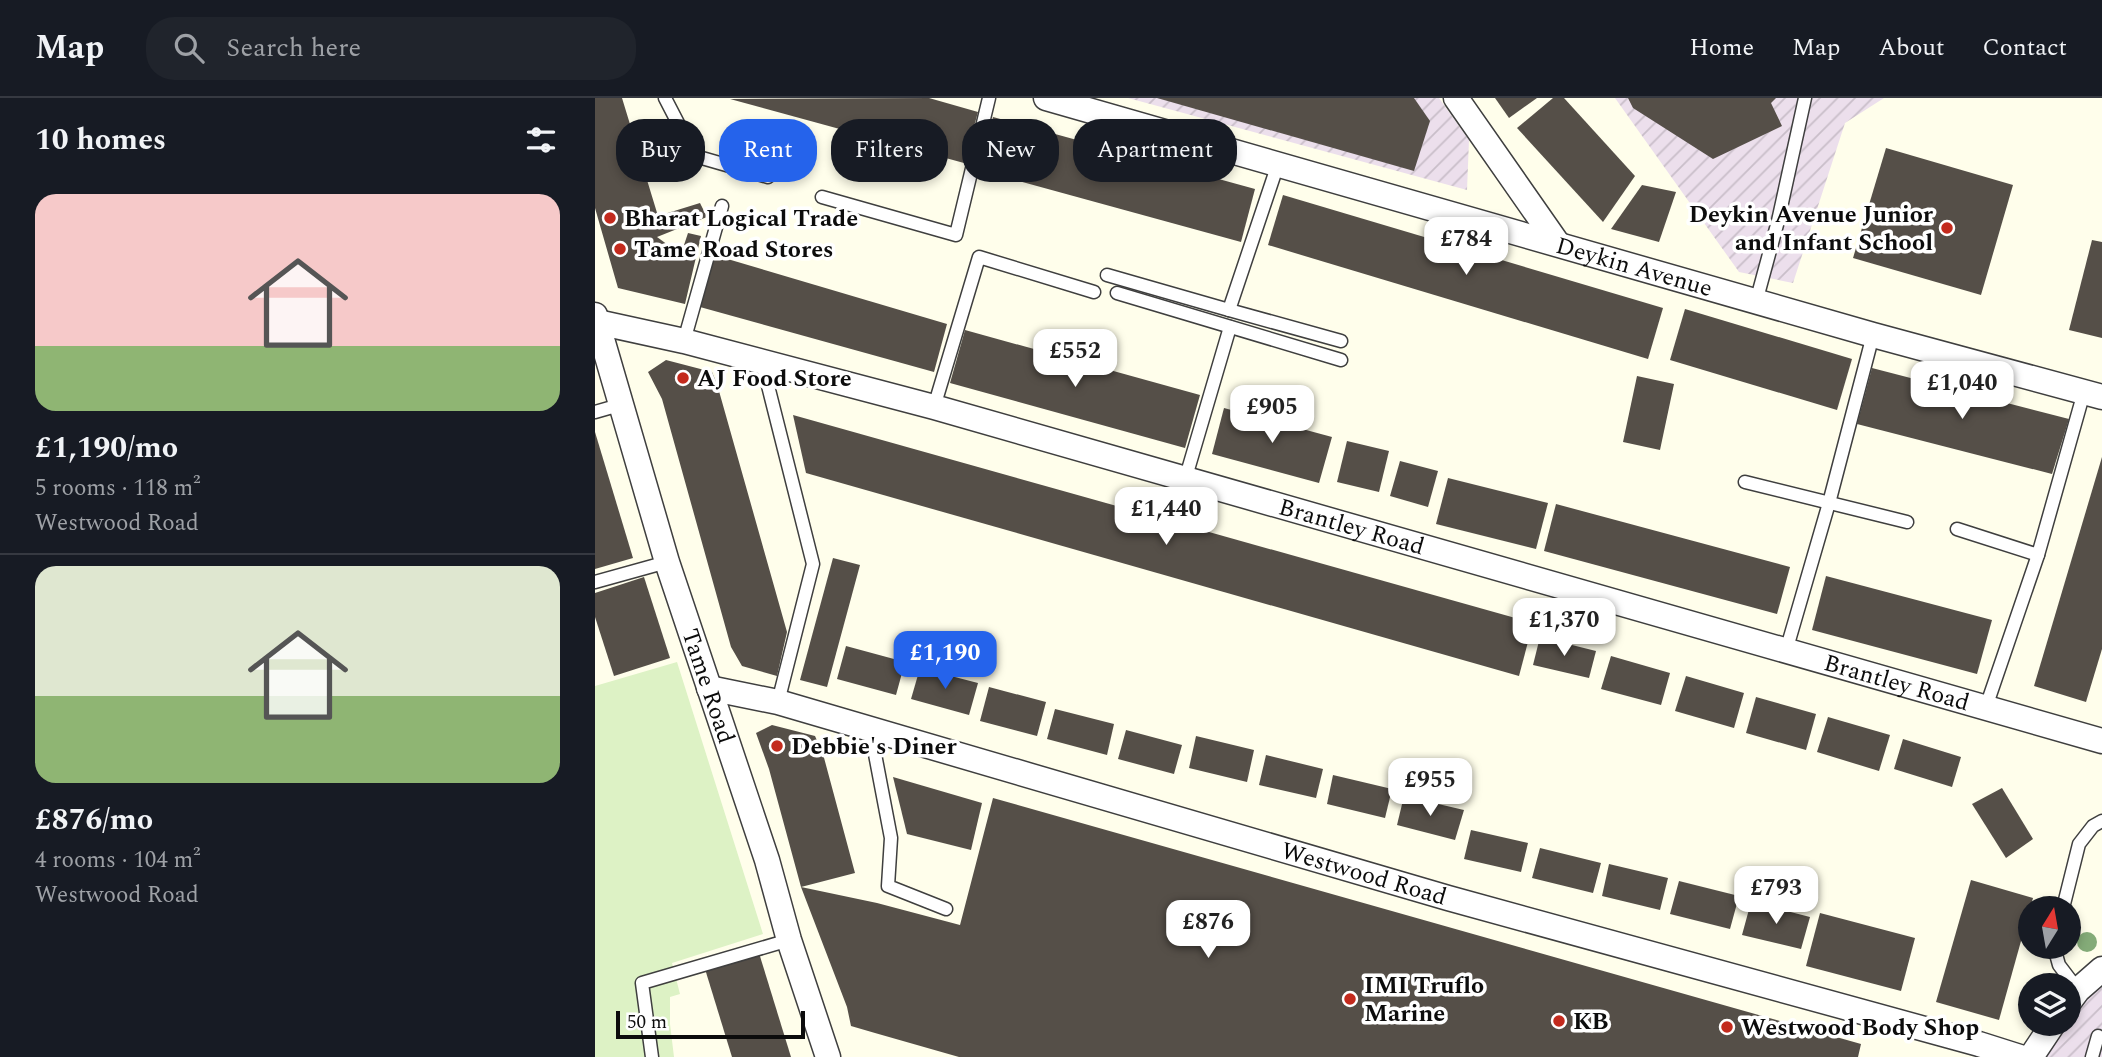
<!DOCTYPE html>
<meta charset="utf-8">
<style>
body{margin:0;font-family:Spectral,serif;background:#20242c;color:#f1f3f6;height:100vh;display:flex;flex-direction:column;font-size:26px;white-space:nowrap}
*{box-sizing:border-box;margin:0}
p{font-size:23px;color:#9ea1a6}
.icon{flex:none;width:38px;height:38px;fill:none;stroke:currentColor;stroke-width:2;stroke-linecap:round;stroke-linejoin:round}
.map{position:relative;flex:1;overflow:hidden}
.drawer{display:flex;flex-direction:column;background:#171b24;width:595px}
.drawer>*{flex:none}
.banner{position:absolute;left:21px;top:21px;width:665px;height:63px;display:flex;gap:14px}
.needle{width:46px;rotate:11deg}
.controls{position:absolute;left:1423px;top:798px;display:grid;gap:14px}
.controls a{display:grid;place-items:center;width:63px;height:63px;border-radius:50%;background:#171b24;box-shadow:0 4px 10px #0003;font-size:35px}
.scale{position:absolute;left:21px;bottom:18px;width:189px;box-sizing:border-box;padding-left:7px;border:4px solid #0c0c0c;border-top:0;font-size:19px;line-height:24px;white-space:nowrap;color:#0c0c0c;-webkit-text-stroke:5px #fff;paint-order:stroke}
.price{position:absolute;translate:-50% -60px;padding:0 16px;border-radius:14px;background:#fff;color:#222;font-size:23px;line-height:46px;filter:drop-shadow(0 2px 4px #0008)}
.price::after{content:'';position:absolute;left:50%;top:42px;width:21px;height:16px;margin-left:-10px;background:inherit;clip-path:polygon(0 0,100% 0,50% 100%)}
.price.current{background:#2563eb;color:#fff}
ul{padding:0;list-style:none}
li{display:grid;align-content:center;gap:14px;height:371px;padding:0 35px}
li+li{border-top:2px solid #363941}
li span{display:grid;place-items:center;height:217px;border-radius:21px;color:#555}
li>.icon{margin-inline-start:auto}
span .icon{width:126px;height:126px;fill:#fffc;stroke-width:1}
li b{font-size:30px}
h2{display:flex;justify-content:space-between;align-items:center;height:84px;padding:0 35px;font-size:30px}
.chip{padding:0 24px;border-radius:28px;background:#171b24;box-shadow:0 4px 10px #0003;font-size:24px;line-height:63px}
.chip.current{background:#2563eb;color:#fff}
header{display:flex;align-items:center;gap:42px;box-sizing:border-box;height:98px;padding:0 35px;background:#171b24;border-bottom:2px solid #363941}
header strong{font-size:33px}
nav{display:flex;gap:38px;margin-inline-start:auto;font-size:24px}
.search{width:490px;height:63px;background:#20242c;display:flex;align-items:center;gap:18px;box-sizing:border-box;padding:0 24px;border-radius:28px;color:#9ea1a6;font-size:26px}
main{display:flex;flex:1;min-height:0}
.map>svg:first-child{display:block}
.industrial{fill:url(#industrial-furrows)}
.pitch{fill:#ddf2c5}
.building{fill:#554f48}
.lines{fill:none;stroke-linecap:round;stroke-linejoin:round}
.service-casing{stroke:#3f3f3f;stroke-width:15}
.minor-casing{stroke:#3f3f3f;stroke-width:27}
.service{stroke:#fff;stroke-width:12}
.minor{stroke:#fff;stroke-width:24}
.tree{fill:#84ab78}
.poi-dot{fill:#c32a1d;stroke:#fff;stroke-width:2.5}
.labels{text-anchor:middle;stroke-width:7;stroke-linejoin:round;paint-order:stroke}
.poi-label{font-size:24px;font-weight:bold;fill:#0c0c0c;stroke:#fff;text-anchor:start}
.street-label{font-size:24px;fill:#0c0c0c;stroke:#fff}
</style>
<header>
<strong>Map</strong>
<div class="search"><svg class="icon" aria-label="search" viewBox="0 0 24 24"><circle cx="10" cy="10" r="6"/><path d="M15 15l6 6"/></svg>Search here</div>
<nav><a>Home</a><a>Map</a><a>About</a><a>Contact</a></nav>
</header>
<main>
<section class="drawer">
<h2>10 homes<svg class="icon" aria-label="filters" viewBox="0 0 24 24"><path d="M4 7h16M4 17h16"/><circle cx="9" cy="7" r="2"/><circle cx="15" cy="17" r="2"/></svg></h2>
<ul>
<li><span style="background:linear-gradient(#f6c9c9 70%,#8fb573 0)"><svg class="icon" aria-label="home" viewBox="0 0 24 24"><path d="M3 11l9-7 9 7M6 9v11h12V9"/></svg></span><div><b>£1,190/mo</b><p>5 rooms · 118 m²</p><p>Westwood Road</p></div></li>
<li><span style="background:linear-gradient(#dfe7d0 60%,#8fb573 0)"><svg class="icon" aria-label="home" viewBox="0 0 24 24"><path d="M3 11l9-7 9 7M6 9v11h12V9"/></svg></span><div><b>£876/mo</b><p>4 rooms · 104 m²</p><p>Westwood Road</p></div></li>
</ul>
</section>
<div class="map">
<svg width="1507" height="959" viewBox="0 0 1507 959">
<defs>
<pattern id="industrial-furrows" width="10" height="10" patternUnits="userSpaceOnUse" patternTransform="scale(1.75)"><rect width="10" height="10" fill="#ecdfec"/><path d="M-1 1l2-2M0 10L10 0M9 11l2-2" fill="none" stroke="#c9bec9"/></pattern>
</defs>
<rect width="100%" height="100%" fill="#fffeeb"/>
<g class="industrial">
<path d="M533,0h311l30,42 -2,50z"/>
<path d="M1020,0h269l-39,25 -52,160 -54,-11z"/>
<path d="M1507,887v72h-57l45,-64z"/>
</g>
<path class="pitch" d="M82,564l86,272 -91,29 8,31 -10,3v27l4,33h-79v-371z"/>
<g class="building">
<path d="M0,0h27l36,118 42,-13 7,14 -50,20 11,8 15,3 5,-15 13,3 -16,68 -67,-16 -23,-80z"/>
<path d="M334,0l49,14 -14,51 -234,-64z"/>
<path d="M562,0h257l16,23 -16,50z"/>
<path d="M900,0h42l-28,20z"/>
<path d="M958,0h11l71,78 -32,46 -86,-94z"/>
<path d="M1033,0h148l-5,5 11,23 -69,33 -80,-51z"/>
<path d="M398,19l262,72 -14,53 -262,-72z"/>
<path d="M1291,50l127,37 -32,110 -128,-37z"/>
<path d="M1047,87l34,7 -17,50 -48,-13z"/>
<path d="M688,97l380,113 -15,51 -380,-114z"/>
<path d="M1497,142l10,2v96l-33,-8z"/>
<path d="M119,157l233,69 -13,48 -234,-65z"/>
<path d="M1090,211l167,50 -15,51 -167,-50z"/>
<path d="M370,232l235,65 -15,53 -235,-65z"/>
<path d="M71,262l46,12 5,12 70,248 -10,44 -35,-10 -11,-19 -69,-248 -14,-27z"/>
<path d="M1277,270l197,51 -17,55 -195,-50z"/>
<path d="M1042,278l37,8 -14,66 -37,-8z"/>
<path d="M629,310l108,29 -13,46 -107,-29z"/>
<path d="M198,317l740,208 -14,53 -713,-203z"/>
<path d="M0,334l38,126 -38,11z"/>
<path d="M752,343l42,10 -10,41 -42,-10z"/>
<path d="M1507,359v192l-16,53 -52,-16z"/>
<path d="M805,363l38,10 -10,36 -38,-11z"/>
<path d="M853,380l100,25 -12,46 -100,-25z"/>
<path d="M961,406l234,63 -13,47 -233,-63z"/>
<path d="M238,460l27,7 -33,122 -27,-7z"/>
<path d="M1231,478l166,44 -15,54 -165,-44z"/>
<path d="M49,479l26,81 -56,18 -19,-59v-24z"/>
<path d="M945,539l56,14 -7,27 -56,-13z"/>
<path d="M251,548l59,16 -9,33 -59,-16z"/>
<path d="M1016,558l59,17 -9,32 -60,-16z"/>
<path d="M325,570l58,15 -9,32 -58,-16z"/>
<path d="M1091,578l58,17 -10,35 -59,-17z"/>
<path d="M394,589l57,15 -9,34 -57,-15z"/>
<path d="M1161,599l60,17 -10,36 -60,-17z"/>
<path d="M460,611l59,15 -7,31 -60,-16z"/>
<path d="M1233,619l62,18 -11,36 -62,-19z"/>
<path d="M177,627l43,11 8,18 32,119 -54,14 76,16 83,22 33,-127 868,246 -3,13h-899l-84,-24 -24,-7 -4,-19 -46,-120 -32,-118 -13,-36z"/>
<path d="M531,632l56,15 -8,29 -56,-15z"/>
<path d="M601,638l58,14 -7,32 -58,-14z"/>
<path d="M1308,641l58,18 -9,30 -58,-18z"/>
<path d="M671,657l57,14 -7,29 -57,-13z"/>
<path d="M738,677l59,14 -7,29 -58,-14z"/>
<path d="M298,679l89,26 -11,47 -64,-16z"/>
<path d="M1407,690l31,51 -27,19 -34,-54z"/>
<path d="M809,698l60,14 -9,30 -58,-15z"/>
<path d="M876,732l57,13 -7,29 -57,-13z"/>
<path d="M945,750l61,15 -8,30 -61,-15z"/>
<path d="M1014,766l59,14 -8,32 -58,-14z"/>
<path d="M1376,782l62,18 -34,122 -63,-18z"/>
<path d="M1084,783l60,15 -9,33 -60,-15z"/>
<path d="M1156,804l59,15 -9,32 -59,-14z"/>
<path d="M1225,815l95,25 -14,53 -95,-25z"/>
<path d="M164,855l32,104h-59l-27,-88z"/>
</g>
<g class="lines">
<g class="service-casing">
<g id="service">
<path d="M70,0l30,58 73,21"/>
<path d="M683,66l-49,146 112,31"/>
<path d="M227,99l134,38 33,-137"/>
<path d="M512,177l122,35"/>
<path d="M522,195l224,67"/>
<path d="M1161,204l22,-81 27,-123"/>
<path d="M89,243l38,-135"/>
<path d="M167,264l51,202 -35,138"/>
<path d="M339,309l45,-150 115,35"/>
<path d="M0,314l28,-8"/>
<path d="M590,382l45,-153"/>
<path d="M1150,384l162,40"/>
<path d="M1362,431l81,26"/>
<path d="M0,484l72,-20"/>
<path d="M1191,553l43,-148 44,-168"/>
<path d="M1391,609l52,-152 46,-163"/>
<path d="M275,630l21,110 -3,48 58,23"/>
<path d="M1468,810l16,-64 14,-18 9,-5"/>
<path d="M1459,849l5,18 19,25"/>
<path d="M57,959l-10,-74 147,-43"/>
<path d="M1497,959l6,-21"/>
</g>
</g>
<g class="minor-casing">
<g id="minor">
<path id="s1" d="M451,0l827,237 229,62"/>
<path d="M861,0l102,146"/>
<path id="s2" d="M0,217l72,247 100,298 22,80 39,117"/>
<path id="s3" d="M2,224l87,19 250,66 1168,334"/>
<path id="s4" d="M114,590l69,14 670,196 531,146 41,13"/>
<path d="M1474,904l9,-12 24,-21"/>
<path d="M1436,959l22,-33"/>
</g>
</g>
<use href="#service" class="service"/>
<use href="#minor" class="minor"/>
</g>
<circle class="tree" cx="1492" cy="844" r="10"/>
<g class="poi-dot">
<circle cx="15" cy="120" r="7"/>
<circle cx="1352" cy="130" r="7"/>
<circle cx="25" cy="151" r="7"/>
<circle cx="88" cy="280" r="7"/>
<circle cx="182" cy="648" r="7"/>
<circle cx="755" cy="901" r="7"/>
<circle cx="964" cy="923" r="7"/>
<circle cx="1132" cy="929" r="7"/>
</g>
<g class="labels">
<g class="poi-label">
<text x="1338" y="124" text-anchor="end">Deykin Avenue Junior<tspan x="1338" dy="28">and Infant School</tspan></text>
<text x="29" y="128">Bharat Logical Trade</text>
<text x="39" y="159">Tame Road Stores</text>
<text x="102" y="288">AJ Food Store</text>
<text x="196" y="656">Debbie's Diner</text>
<text x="769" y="895">IMI Truflo<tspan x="769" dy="28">Marine</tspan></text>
<text x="978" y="931">KB</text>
<text x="1146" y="937">Westwood Body Shop</text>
</g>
<g class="street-label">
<text dy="8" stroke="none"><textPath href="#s1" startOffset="612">Deykin Avenue</textPath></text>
<text dy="8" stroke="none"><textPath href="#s3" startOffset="782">Brantley Road</textPath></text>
<text dy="8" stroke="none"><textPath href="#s3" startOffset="1349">Brantley Road</textPath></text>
<text dy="8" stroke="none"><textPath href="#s2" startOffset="388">Tame Road</textPath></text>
<text dy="8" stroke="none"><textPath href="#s4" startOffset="681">Westwood Road</textPath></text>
</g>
</g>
</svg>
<div class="controls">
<a><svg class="needle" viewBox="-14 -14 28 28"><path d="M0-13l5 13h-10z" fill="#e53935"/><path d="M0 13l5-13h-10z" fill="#9ea1a6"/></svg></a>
<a><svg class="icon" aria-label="layers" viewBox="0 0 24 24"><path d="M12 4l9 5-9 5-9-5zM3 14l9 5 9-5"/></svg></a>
</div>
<div class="scale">50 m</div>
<b class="price" style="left:871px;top:179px">£784</b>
<b class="price" style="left:480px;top:291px">£552</b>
<b class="price" style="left:1367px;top:323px">£1,040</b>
<b class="price" style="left:677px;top:347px">£905</b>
<b class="price" style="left:571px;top:449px">£1,440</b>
<b class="price" style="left:969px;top:560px">£1,370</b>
<b class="price current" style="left:350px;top:593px">£1,190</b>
<b class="price" style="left:835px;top:720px">£955</b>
<b class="price" style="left:1181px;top:828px">£793</b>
<b class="price" style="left:613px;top:862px">£876</b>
<div class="banner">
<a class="chip">Buy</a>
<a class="chip current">Rent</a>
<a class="chip">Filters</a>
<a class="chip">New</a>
<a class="chip">Apartment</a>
</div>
</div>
</main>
